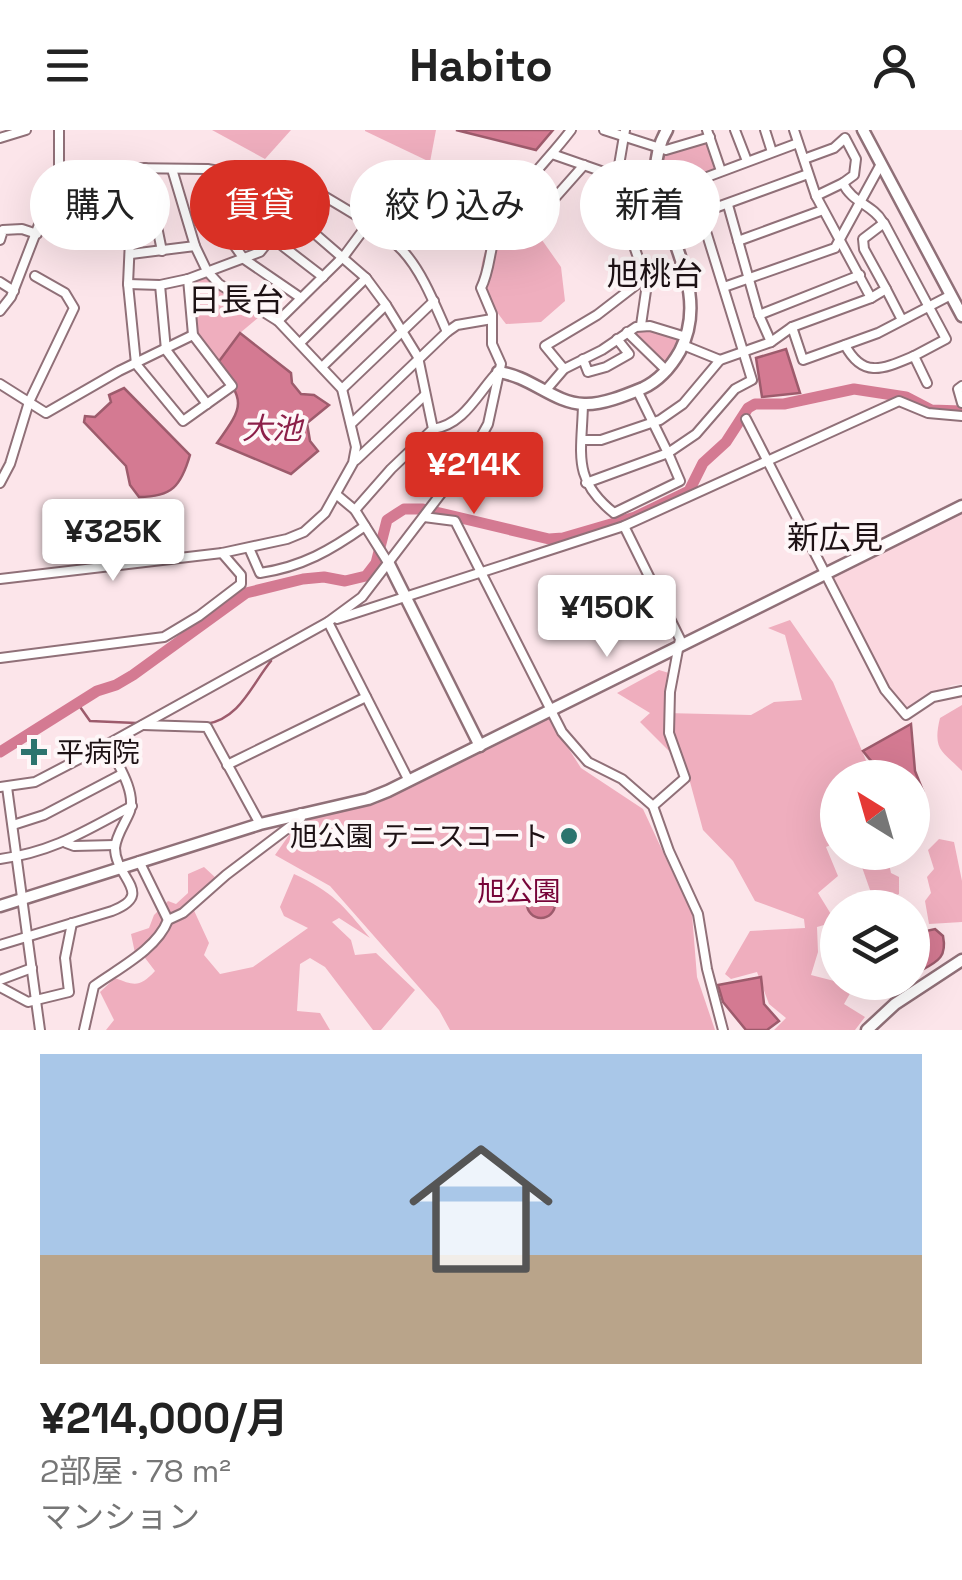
<!DOCTYPE html>
<html lang="ja">
<meta charset="utf-8">
<style>
body{margin:0;font-family:"Space Grotesk","Noto Sans JP",sans-serif;background:#f2f2f2;color:#222;height:100vh;display:flex;flex-direction:column;font-size:38px;white-space:nowrap}
*{box-sizing:border-box;margin:0}
p{font-size:32px;color:#767676}
.icon{flex:none;width:55px;height:55px;fill:none;stroke:currentColor;stroke-width:2;stroke-linecap:round;stroke-linejoin:round}
.map{position:relative;height:900px;overflow:hidden}
.details{display:flex;flex-direction:column;background:#fff;flex:1}
.details>*{flex:none}
.guide{position:absolute;left:30px;top:30px;width:902px;height:90px;display:flex;gap:20px}
.needle{width:65px;rotate:323deg}
.fabs{position:absolute;left:820px;top:630px;display:grid;gap:20px}
.fabs a{display:grid;place-items:center;width:110px;height:110px;border-radius:50%;background:#fff;box-shadow:0 10px 40px #0002;font-size:50px}
.price{position:absolute;translate:-50% -85px;padding:0 22px;border-radius:10px;background:#fff;color:#222;font-size:32px;line-height:65px;filter:drop-shadow(0 2px 5px #0008)}
.price::after{content:'';position:absolute;left:50%;top:60px;width:30px;height:22px;margin-left:-15px;background:inherit;clip-path:polygon(0 0,100% 0,50% 100%)}
.price.selected{background:#d93025;color:#fff}
ul{padding:0;list-style:none}
li{display:grid;align-content:center;gap:20px;height:530px;padding:0 40px}
li span{display:grid;place-items:center;height:310px;border-radius:0px;color:#555}
li>.icon{margin-inline-start:auto}
span .icon{width:180px;height:180px;fill:#fffc;stroke-width:1}
li b{font-size:42px}
.chip{padding:0 35px;border-radius:45px;background:#fff;box-shadow:0 10px 40px #0002;font-size:35px;line-height:90px}
.chip.selected{background:#d93025;color:#fff}
header{display:flex;justify-content:space-between;align-items:center;height:130px;padding:0 40px;background:#fff;font-size:45px;font-weight:700}
.map>svg:first-child{display:block}
.built{fill:#fbd7df}
.green{fill:#efaebe}
.water{fill:#d47a92;stroke:#9d5b6c;stroke-width:2.5}
.lines{fill:none;stroke-linecap:round;stroke-linejoin:round}
.stream{stroke:#9d5b6c;stroke-width:2.5}
.river{stroke:#d47a92;stroke-width:11}
.street-casing{stroke:#907078;stroke-width:12}
.secondary-casing{stroke:#907078;stroke-width:15}
.street{stroke:#fff;stroke-width:8}
.secondary{stroke:#fff;stroke-width:10}
.poi-dot{fill:#2c746e;stroke:#fef7f8;stroke-width:4}
.labels{text-anchor:middle;stroke-width:8;stroke-linejoin:round;paint-order:stroke}
.poi-label{font-size:28px;fill:#1e1215;stroke:#fef7f8;text-anchor:start}
.park-label{font-size:28px;fill:#770438;stroke:#fef7f8}
.water-label{font-size:30px;font-style:italic;fill:#8c2049;stroke:#fef7f8}
.quarter-label{font-size:32px;fill:#1e1215;stroke:#fef7f8}
</style>
<header><svg class="icon" aria-label="menu" viewBox="0 0 24 24"><path d="M4 6h16M4 12h16M4 18h16"/></svg>Habito<svg class="icon" aria-label="person" viewBox="0 0 24 24"><circle cx="12" cy="8" r="4"/><path d="M4 21q1-7 8-7t8 7"/></svg></header>
<div class="map">
<svg width="962" height="900" viewBox="0 0 962 900">
<rect width="100%" height="100%" fill="#fce5ea"/>
<path class="built" d="M962,376v178l-10,1 -45,26 -20,-22 -62,-116z"/>
<g class="green">
<path d="M212,0h79l-26,29z"/>
<path d="M365,0h71l-6,32 -65,-31z"/>
<path d="M710,7l11,34 -62,20 -5,-32 12,-9z"/>
<path d="M523,83l38,54 4,34 -24,21 -35,2c-37,-47 -28,-60 -4,-109z"/>
<path d="M207,141l12,13 47,27 -26,22 -23,31 -24,-29 -5,-55z"/>
<path d="M636,197l43,7 2,7 -14,30 -40,-39z"/>
<path d="M790,490l43,62 40,95 -35,1 -1,64 -11,5 12,29 -20,17 19,31v14l-13,-13 -7,2 1,25 -7,23 27,7 18,1 -12,21 21,13 -10,13h-81l12,-12 -17,-14 -12,-32 -26,7 -6,-5 25,-43 55,-3 -1,-9 -49,-18 -22,-40 -30,-31 -13,-48 -16,-26 -34,-34 10,-9 -33,-20 42,-23 10,3 -4,40 86,2 23,-13 28,-2 -17,-65 -17,-7z"/>
<path d="M962,575v66c-19,-20 -30,-20 -22,-53z"/>
<path d="M549,588l32,50 62,41 49,105 5,63 18,53h-265l-11,-20 -109,-124 -55,-31 26,-37 75,-14z"/>
<path d="M939,709l15,3 8,39v41l-33,2 -4,-23 6,-8 -4,-16 7,-8 -6,-19z"/>
<path d="M857,723l30,2 4,18 8,4v17l-23,13z"/>
<path d="M204,737l13,12 -26,25 18,39 -5,12 16,19 33,-7 55,-39 -24,-12 -4,-9 14,-33c39,18 49,31 76,64l-31,-20 -7,4 19,18 4,15 21,-2 39,37 -34,40h-8l-48,-63 -15,-9 -10,6 -3,47 23,2 10,17h-224l8,-10 -14,-28 15,-14c20,8 25,9 40,-7l-13,-17 -7,-1 -4,-19 18,-6 5,-13 14,-14 8,3 12,-11v-19z"/>
</g>
<g class="water">
<path d="M456,0h97l-17,20z"/>
<path d="M240,203l51,40 1,10 9,11 13,1 15,10 -22,18 3,18 8,10 -27,23 -74,-31c28,-39 28,-41 0,-79z"/>
<path d="M786,219l14,44 -38,4 -6,-39z"/>
<path d="M124,258l66,67c-9,31 -18,42 -51,42l-9,-12 -4,-19 -42,-44 1,-6 10,1 16,-15 -2,-7z"/>
<path d="M911,594l4,47 8,20 -10,5 -1,-18c-24,0 -34,-7 -49,-27z"/>
<circle cx="541" cy="774" r="14"/>
<path d="M935,799l8,7c4,20 -4,25 -21,34l-9,-12v-24z"/>
<path d="M761,847l3,27 15,17 -12,9h-21l-23,-28 -5,-17z"/>
</g>
<g class="lines">
<g class="stream">
<path d="M78,574l12,17 46,2"/>
<path d="M206,594c34,-5 46,-40 65,-63"/>
</g>
<path class="river" d="M0,622l97,-61 19,-6 17,-10 113,-82 57,-14 21,-2 21,4 21,-5 10,-13 11,-43 17,-11h19l126,30 14,-1 72,-21 54,-26 14,-28 23,-21 22,-34 7,-4h29l70,-15 52,8 25,13 31,1"/>
<g class="street-casing">
<g id="street">
<path d="M604,0l62,20 44,-13"/>
<path d="M625,0l-7,41 15,72 68,-30 107,-39"/>
<path d="M707,0l14,41"/>
<path d="M735,0l12,31"/>
<path d="M765,0l7,22"/>
<path d="M0,8l26,-8"/>
<path d="M552,24l66,23"/>
<path d="M804,29l30,-11 11,-10 11,21 -2,16 -11,8c8,19 30,22 39,38"/>
<path d="M145,38l17,83"/>
<path d="M207,39l20,66 17,24 57,39"/>
<path d="M111,40l19,70 -2,44 8,80 47,57 49,-35 -39,-51 -5,-56"/>
<path d="M59,43l66,-5 82,1 33,5 29,10 12,9 11,21 74,64 20,27 32,52 15,72 -42,40 -36,41"/>
<path d="M240,44l9,38 9,15 65,50"/>
<path d="M816,66l27,-13"/>
<path d="M553,70l31,-35"/>
<path d="M728,75l31,110 12,27"/>
<path d="M0,110l3,-10 19,-1 15,5"/>
<path d="M738,111l85,-31"/>
<path d="M633,113l14,41 -6,41"/>
<path d="M398,116l91,-76 21,36"/>
<path d="M131,124l64,-8"/>
<path d="M0,152l14,9"/>
<path d="M128,154l32,1 28,-6 72,-27 51,-64c28,18 68,38 91,62 20,21 33,55 45,82"/>
<path d="M160,155l6,65 41,54"/>
<path d="M724,157l111,-39 46,-84"/>
<path d="M886,159l16,31"/>
<path d="M871,168l15,-9 -22,-40 -1,-10 21,-16 62,116 -32,17"/>
<path d="M0,181l11,-14 48,-124v-43"/>
<path d="M759,185l101,-40"/>
<path d="M278,191l66,-65 23,-31"/>
<path d="M792,197l11,33 75,-27 73,-38"/>
<path d="M627,202l40,39"/>
<path d="M300,213l66,-65"/>
<path d="M683,215l37,15"/>
<path d="M845,215c18,34 38,24 69,11l13,27"/>
<path d="M583,229l5,13 18,-5 23,-13 -12,-15"/>
<path d="M322,237l64,-62"/>
<path d="M564,239l-19,-23 52,-31 48,-37"/>
<path d="M0,254l46,29 73,-42 74,-36"/>
<path d="M962,256l-4,3 4,14"/>
<path d="M342,259l92,-88"/>
<path d="M546,260l18,-21 38,-19 34,-23 14,-1 36,11"/>
<path d="M637,260l31,63 28,-19 39,-45 17,-9 -61,-197 107,-40"/>
<path d="M583,274c-1,49 -12,75 31,109l66,-32 -12,-28 -82,30"/>
<path d="M746,289l139,271 21,25 27,-18 29,-6"/>
<path d="M351,294l96,-92 10,-7 35,-6"/>
<path d="M433,299c30,-4 44,-34 62,-54"/>
<path d="M582,310h19l59,-20 23,-16 37,-44 51,-18 21,-15 79,-29 -55,-102 -22,-66"/>
<path d="M356,330l69,-65"/>
<path d="M0,353l10,-19 19,-62 45,-94 -9,-15 -30,-17"/>
<path d="M337,365l18,15 34,54"/>
<path d="M424,387l31,4 107,211 26,30 34,17 31,27 16,45 29,63 9,55 16,61"/>
<path d="M624,396l56,113 -10,53 -1,41 16,45 -32,28"/>
<path d="M249,418l11,25c42,-6 71,-23 105,-47"/>
<path d="M0,449l222,-26 65,-14 17,-7 21,-19 28,-50 3,-16 -14,-58 -64,-68 -59,-37 -12,-13 -12,-25 -23,-77"/>
<path d="M337,489l287,-93 275,-125 29,12 34,3"/>
<path d="M328,492l81,159"/>
<path d="M0,528l164,-21 35,-21 42,-32v-9l-19,-22"/>
<path d="M143,595l64,2 53,97"/>
<path d="M227,635l139,-68"/>
<path d="M0,657l35,-5 73,-38 220,-122 34,-25 110,-144 16,-29 13,-60 -9,-20v-30l-11,-26c10,-20 8,-41 17,-61 16,-36 49,-65 73,-97"/>
<path d="M7,657l33,243"/>
<path d="M13,695l31,-10 78,-41"/>
<path d="M66,713l8,3 41,-1"/>
<path d="M0,729c53,-7 85,-28 132,-53"/>
<path d="M139,731l29,59"/>
<path d="M0,815l112,-34c44,-17 3,-33 3,-63 1,-13 11,-26 15,-37 6,-21 -14,-49 -22,-67"/>
<path d="M0,850l32,-12"/>
<path d="M0,857l28,15 41,-10 -4,-34 7,-35"/>
<path d="M84,900l10,-44c25,-18 63,-37 74,-66l15,-7 43,-38 70,-53 5,-4v-5"/>
</g>
</g>
<g class="secondary-casing">
<g id="secondary">
<path d="M863,0l99,186"/>
<path d="M498,242c33,4 55,31 86,32 18,1 42,-9 59,-16 17,-8 28,-21 37,-37 41,-78 -55,-152 -13,-221"/>
<path d="M389,434l91,182"/>
<path d="M0,776l260,-82 108,-25 20,-8 574,-285"/>
<path d="M867,900l28,-26 67,-44"/>
</g>
</g>
<use href="#street" class="street"/>
<use href="#secondary" class="secondary"/>
</g>
<g class="poi-dot">
<path d="M29 607h10v10h10v10h-10v10h-10v-10h-10v-10h10z"/>
<circle cx="569" cy="706" r="10"/>
</g>
<g class="labels">
<g class="poi-label">
<text x="56" y="632">平病院</text>
<text x="549" y="716" text-anchor="end">旭公園 テニスコート</text>
</g>
<g class="park-label">
<text x="519" y="771">旭公園</text>
</g>
<g class="water-label">
<text x="272" y="309">大池</text>
</g>
<g class="quarter-label">
<text x="655" y="155">旭桃台</text>
<text x="236" y="181">日長台</text>
<text x="835" y="419">新広見</text>
</g>
</g>
</svg>
<div class="fabs">
<a><svg class="needle" viewBox="-14 -14 28 28"><path d="M0-13l5 13h-10z" fill="#e53935"/><path d="M0 13l5-13h-10z" fill="#767676"/></svg></a>
<a><svg class="icon" aria-label="layers" viewBox="0 0 24 24"><path d="M12 4l9 5-9 5-9-5zM3 14l9 5 9-5"/></svg></a>
</div>
<b class="price selected" style="left:474px;top:387px">¥214K</b>
<b class="price" style="left:113px;top:454px">¥325K</b>
<b class="price" style="left:607px;top:530px">¥150K</b>
<div class="guide">
<a class="chip">購入</a>
<a class="chip selected">賃貸</a>
<a class="chip">絞り込み</a>
<a class="chip">新着</a>
</div>
</div>
<section class="details">
<ul>
<li><span style="background:linear-gradient(#a9c7e8 65%,#b9a48a 0)"><svg class="icon" aria-label="home" viewBox="0 0 24 24"><path d="M3 11l9-7 9 7M6 9v11h12V9"/></svg></span><div><b>¥214,000/月</b><p>2部屋 · 78 m²</p><p>マンション</p></div></li>
</ul>
</section>
